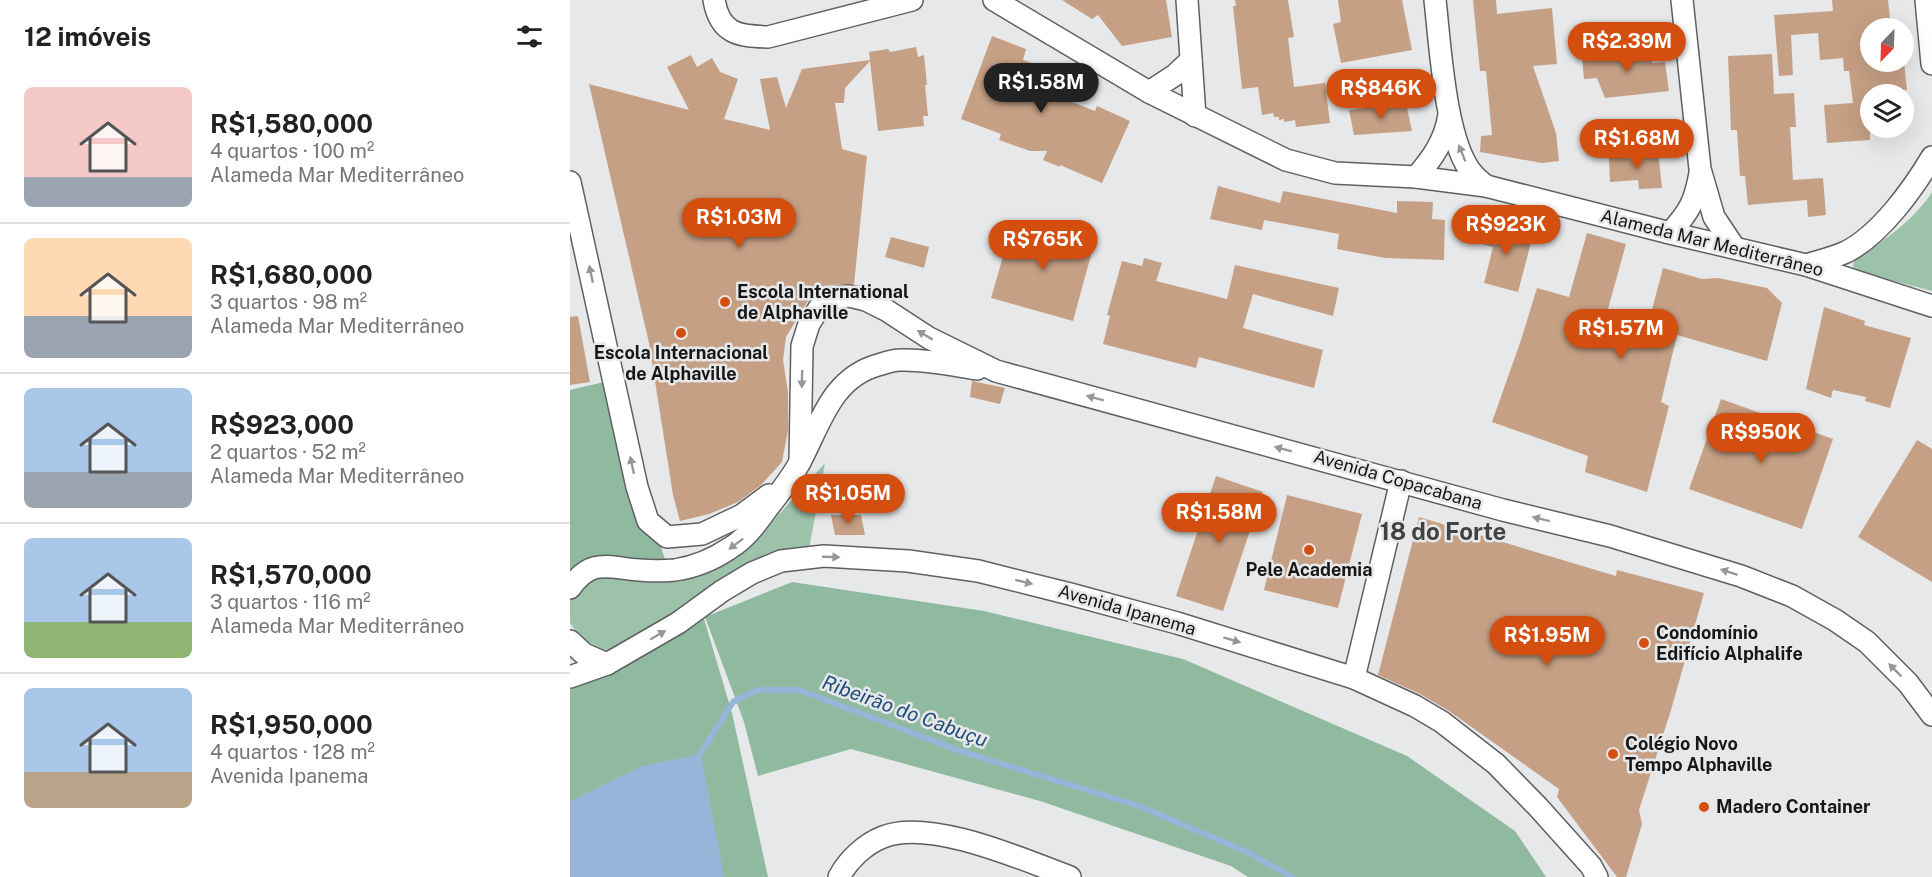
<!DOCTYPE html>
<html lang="pt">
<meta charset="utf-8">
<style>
body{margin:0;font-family:"Public Sans",sans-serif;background:#f6f6f6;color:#222;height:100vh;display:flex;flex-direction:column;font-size:22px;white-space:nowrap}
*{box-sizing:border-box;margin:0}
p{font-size:20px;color:#767676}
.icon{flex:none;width:33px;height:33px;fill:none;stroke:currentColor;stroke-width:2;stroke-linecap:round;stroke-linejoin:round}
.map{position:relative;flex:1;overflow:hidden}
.details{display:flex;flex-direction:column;background:#fff;width:570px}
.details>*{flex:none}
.needle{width:39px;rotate:203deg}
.controls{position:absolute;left:1290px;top:18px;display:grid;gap:12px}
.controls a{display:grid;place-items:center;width:54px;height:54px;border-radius:50%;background:#fff;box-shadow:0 6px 24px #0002;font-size:30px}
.price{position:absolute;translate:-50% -51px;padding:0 14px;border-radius:21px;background:#d34e0f;color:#fff;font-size:20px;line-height:39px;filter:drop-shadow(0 2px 3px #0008)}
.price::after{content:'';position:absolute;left:50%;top:36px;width:18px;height:14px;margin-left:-9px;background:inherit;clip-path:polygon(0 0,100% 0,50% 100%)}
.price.active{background:#222;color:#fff}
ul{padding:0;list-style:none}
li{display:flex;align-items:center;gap:18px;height:150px;padding:0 24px}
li+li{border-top:2px solid #e0e0e0}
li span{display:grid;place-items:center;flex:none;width:168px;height:120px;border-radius:9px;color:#555}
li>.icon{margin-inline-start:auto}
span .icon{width:72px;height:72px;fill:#fffc;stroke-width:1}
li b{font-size:26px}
h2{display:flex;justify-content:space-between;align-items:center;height:72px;padding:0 24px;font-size:26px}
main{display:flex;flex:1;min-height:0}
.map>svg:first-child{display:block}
.green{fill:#9dc2aa}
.forest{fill:#90ba9f}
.water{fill:#97b5d8}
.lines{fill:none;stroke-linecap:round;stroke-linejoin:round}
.stream{stroke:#97b5d8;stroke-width:6}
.building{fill:#c6a084}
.street-casing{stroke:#5e6061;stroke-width:24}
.street{stroke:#fff;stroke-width:21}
.oneway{fill:#979797}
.poi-dot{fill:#d34e0f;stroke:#e6e8ea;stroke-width:2}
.labels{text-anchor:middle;stroke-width:5;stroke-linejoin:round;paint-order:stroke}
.street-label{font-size:18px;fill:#171718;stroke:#e6e8ea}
.poi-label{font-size:18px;font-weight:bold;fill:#171718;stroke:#e6e8ea;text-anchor:start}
.water-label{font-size:20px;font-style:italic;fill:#234e7b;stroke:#e6e8ea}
.district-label{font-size:24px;font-weight:bold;fill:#414244;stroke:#e6e8ea}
</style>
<main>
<section class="details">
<h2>12 imóveis<svg class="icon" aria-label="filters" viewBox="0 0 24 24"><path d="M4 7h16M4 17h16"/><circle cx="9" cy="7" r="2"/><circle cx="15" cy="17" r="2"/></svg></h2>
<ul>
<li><span style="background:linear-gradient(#f6c9c9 75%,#9aa5b1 0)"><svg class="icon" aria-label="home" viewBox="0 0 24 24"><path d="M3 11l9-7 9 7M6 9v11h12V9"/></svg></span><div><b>R$1,580,000</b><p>4 quartos · 100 m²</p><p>Alameda Mar Mediterrâneo</p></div></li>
<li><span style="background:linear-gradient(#ffd9b3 65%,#9aa5b1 0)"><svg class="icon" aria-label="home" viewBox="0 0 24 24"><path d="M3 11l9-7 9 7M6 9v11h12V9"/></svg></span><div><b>R$1,680,000</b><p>3 quartos · 98 m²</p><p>Alameda Mar Mediterrâneo</p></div></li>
<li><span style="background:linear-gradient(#a9c7e8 70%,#9aa5b1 0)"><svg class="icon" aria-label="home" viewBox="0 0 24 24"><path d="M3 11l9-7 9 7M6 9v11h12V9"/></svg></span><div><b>R$923,000</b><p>2 quartos · 52 m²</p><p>Alameda Mar Mediterrâneo</p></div></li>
<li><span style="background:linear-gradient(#a9c7e8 70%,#8fb573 0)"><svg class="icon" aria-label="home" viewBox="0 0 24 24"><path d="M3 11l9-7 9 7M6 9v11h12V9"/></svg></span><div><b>R$1,570,000</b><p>3 quartos · 116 m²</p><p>Alameda Mar Mediterrâneo</p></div></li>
<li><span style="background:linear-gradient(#a9c7e8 70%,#b9a48a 0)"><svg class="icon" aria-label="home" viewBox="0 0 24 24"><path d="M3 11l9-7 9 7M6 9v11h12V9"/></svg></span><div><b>R$1,950,000</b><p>4 quartos · 128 m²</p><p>Avenida Ipanema</p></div></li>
</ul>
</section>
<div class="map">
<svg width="1362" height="877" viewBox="0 0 1362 877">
<rect width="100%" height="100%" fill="#e6e8ea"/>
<g class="green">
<path d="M1362,192v99l-77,-20 -2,-5 1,-5c28,-20 59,-39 78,-69z"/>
<path d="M255,463l-16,86 -124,56 -65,44 -16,1 -22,-11 -12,-16v-26l24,-22 33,-1 119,-30 27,-23z"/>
</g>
<g class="forest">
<path d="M34,382l62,180 -96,13v-185z"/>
<path d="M222,582l192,29 199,48 224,97 108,75 31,46h-298l-17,-11 -191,-65 -189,-52 -93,27 -14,-54 -39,-105z"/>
<path d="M132,612l30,101 36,164h-198v-189l8,-3z"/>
</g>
<path class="water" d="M131,754l23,123h-154v-76l72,-35z"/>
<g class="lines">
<path class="stream" d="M127,759l36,-57 24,-12h42l161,61 179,55 108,46 45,25"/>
</g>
<g class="building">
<path d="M492,0h104l6,37 -50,9 -24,-31 -6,4z"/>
<path d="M665,0h53l6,37 -6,1 6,49 31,-4 5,40 -34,4 -1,-7 -11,2v-3l-5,1v-3h-5l-1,-4 -11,2 -4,-28 -16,2 -9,-83h3z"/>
<path d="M768,0h64l10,50 -71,13 -8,-39 8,-2z"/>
<path d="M903,0h23l1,14 55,-6 5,56 -24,2 23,67 3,28 -17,2 -62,-11 1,-16 11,-1 -6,-64h-6z"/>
<path d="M1262,0h56l3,28h-21v34h34l3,28 -37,3v47l-43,3 -3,-38 29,-2 -4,-32h-5l-1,-13 -23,2 -2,-27 -27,2 2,40 -14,1 -5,-61 59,-4z"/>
<path d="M422,36l34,13 -3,11 34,12 -8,21 46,18 2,-5 33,15 -28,62 -42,-18v2l-17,-7 4,-9h-17l-31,-11 2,-6 -40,-15z"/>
<path d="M346,47l2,10 6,-2 3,30h-2l3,31h-5l1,10 -46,5 -8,-70 -25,27 -1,15h-9l7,46 25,7 -13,128 -24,1 -7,3 -15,13 -22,36 -3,23 5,32v38l-6,32 -21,23 -23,17 -29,12 -29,7 -7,-26 -24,-152 -60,-259 100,26 -22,-43 24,-12 6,12 15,-9 8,14 18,7 -14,40 46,11 -10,-51 17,-2 9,31 16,-39 68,-9 -1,-8 19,-3 2,3z"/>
<path d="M1081,48l1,15 13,-1 4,29 -64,7 -8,-20 -13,1 -2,-20 22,-2v-4z"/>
<path d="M1202,54l2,40 20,-1 2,34h-6l3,53 30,-2 3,37 -18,2 -1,-17 -59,5 -3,-29h-5l-3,-46h-6l-3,-74z"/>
<path d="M836,103l6,28 -58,4 -5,-25z"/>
<path d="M1088,151l4,37 -23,1 -1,-9 -28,2 -1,-24z"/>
<path d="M648,186l62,17 3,-12 114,22v-12l36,1 -1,17 13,1 -1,40 -59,-2 -48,-9 2,-15 -75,-14 -2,10 -52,-11z"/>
<path d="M443,222l81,22 -21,77 -82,-23z"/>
<path d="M914,223l49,12 -15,57 -34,-9 9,-36 -14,-4z"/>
<path d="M1017,233l39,11 -18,65 41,12 14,-53 39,11 16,-1 49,10 15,15 -15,58 -90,-26 -16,67 8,4 -22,86 -62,-20 3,-16 -96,-34 29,-82 16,-52 32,9z"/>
<path d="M321,237l38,10 -5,21 -39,-11z"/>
<path d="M574,258l18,5 -6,18 71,18 8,-34 104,23 -6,28 -80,-22 -10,34 80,22 -9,38 -115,-31 -3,11 -93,-24 7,-28 -3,-1 15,-54 20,5z"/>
<path d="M1254,307l41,14 -1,4 47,13 -21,70 -25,-7 1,-4 -33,-7 -2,8 -25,-9z"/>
<path d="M8,316l12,66 -20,3v-68z"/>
<path d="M402,381l33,7 -5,16 -30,-7z"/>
<path d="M1151,399l112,40 -31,90 -113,-40z"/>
<path d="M1347,440l15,9v133l-74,-45z"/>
<path d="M646,476l47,16 -40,119 -47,-15z"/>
<path d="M717,495l75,19 -24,94 -74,-18z"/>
<path d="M261,515h30l4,20h-30z"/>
<path d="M849,517l197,59 1,-6 87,23 -33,117 -32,100 3,14 -16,53h-9l-60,-80 2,-8 -110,-78 -29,-17 -42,-19z"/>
</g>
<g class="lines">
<g class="street-casing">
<g id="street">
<path d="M144,0c6,34 24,36 54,37l144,-37"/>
<path d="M424,0l155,92 137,68 49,13 81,4 70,9 184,47 136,32 126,41"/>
<path d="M617,0l8,116"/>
<path d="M865,0c5,43 10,141 37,173 4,5 9,9 14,13"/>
<path d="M1112,0l18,169 14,48 20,30"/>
<path d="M1356,0l6,64"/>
<path d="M579,92l26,-17 16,-15"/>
<path d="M846,177c17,-19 29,-37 33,-62"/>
<path d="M0,182l67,305 11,34 19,16 35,-3 40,-19 27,-20"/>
<path d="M1100,233c19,-21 25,-31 30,-60"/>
<path d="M1236,265c13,-4 27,-7 40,-13 34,-17 67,-63 86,-95"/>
<path d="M230,462l2,-116 7,-22 10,-16 12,-10 18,-2 17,4 20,10 43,28 67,33 507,139 107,26 131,40 51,20 43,24 32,22 41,41 24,32"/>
<path d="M0,588c22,-31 39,-20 69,-18 11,1 25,1 36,0 20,-3 39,-11 55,-22 17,-10 28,-27 40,-43 11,-14 23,-29 31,-45 20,-38 31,-82 77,-95 7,-2 15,-5 22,-5 26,-1 52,5 77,9"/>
<path d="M0,641l14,13 23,10"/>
<path d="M0,677l37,-13 71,-41 44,-32 30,-18 29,-12 43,-5 84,5 70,10 92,23 107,29 177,55 61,28 27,16 54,42 42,43 53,59 6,11"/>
<path d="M784,678l47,-197"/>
<path d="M269,877c9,-17 26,-33 44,-40 47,-19 141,23 187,40"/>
</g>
</g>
<use href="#street" class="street"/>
</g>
<defs><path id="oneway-solid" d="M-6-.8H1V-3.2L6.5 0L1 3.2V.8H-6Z" transform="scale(1.5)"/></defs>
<g class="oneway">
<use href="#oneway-solid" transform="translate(892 153) rotate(-112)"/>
<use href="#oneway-solid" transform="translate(21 274) rotate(-102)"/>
<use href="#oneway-solid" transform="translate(355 335) rotate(-149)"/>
<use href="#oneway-solid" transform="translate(232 379) rotate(91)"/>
<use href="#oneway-solid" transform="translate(525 398) rotate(-165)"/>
<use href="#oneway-solid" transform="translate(713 449) rotate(-165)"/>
<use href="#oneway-solid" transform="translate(62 465) rotate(-102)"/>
<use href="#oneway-solid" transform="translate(971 519) rotate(-166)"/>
<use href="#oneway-solid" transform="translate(166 544) rotate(143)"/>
<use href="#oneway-solid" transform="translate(261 557) rotate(2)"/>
<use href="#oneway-solid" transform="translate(1159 572) rotate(-162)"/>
<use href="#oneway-solid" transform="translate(454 582) rotate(14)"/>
<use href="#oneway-solid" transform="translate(88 635) rotate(-30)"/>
<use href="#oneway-solid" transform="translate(662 640) rotate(17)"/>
<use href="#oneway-solid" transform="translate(1325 670) rotate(-135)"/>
</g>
<g class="poi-dot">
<circle cx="155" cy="302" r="6"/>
<circle cx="111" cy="333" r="6"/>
<circle cx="739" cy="550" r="6"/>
<circle cx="1074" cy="643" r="6"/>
<circle cx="1043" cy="754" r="6"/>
<circle cx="1134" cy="807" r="6"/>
</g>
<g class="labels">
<g class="street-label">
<text transform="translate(1142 243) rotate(14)" y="6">Alameda Mar Mediterrâneo</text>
<text transform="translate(828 480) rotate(16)" y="6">Avenida Copacabana</text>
<text transform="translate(557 610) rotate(16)" y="6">Avenida Ipanema</text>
</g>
<g class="poi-label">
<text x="167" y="298">Escola International<tspan x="167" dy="21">de Alphaville</tspan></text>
<text x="111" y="359" text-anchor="middle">Escola Internacional<tspan x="111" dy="21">de Alphaville</tspan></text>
<text x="739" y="576" text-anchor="middle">Pele Academia</text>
<text x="1086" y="639">Condomínio<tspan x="1086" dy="21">Edifício Alphalife</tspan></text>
<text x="1055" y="750">Colégio Novo<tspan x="1055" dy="21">Tempo Alphaville</tspan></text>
<text x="1146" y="813">Madero Container</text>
</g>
<g class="water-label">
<text transform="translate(335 711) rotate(20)" y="7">Ribeirão do Cabuçu</text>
</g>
<g class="district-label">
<text x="873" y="540">18 do Forte</text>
</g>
</g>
</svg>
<div class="controls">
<a><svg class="needle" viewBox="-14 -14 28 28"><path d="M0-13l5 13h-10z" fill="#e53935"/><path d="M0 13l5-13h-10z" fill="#767676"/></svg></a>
<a><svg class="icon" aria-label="layers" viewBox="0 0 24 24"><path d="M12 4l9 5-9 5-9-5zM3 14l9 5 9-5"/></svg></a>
</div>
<b class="price" style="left:1057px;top:73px">R$2.39M</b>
<b class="price active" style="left:471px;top:114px">R$1.58M</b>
<b class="price" style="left:811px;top:120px">R$846K</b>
<b class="price" style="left:1067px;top:170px">R$1.68M</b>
<b class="price" style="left:169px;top:249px">R$1.03M</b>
<b class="price" style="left:936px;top:256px">R$923K</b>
<b class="price" style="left:473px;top:271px">R$765K</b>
<b class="price" style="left:1051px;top:360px">R$1.57M</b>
<b class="price" style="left:1191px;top:464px">R$950K</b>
<b class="price" style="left:278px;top:525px">R$1.05M</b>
<b class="price" style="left:649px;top:544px">R$1.58M</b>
<b class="price" style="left:977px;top:667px">R$1.95M</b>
</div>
</main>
